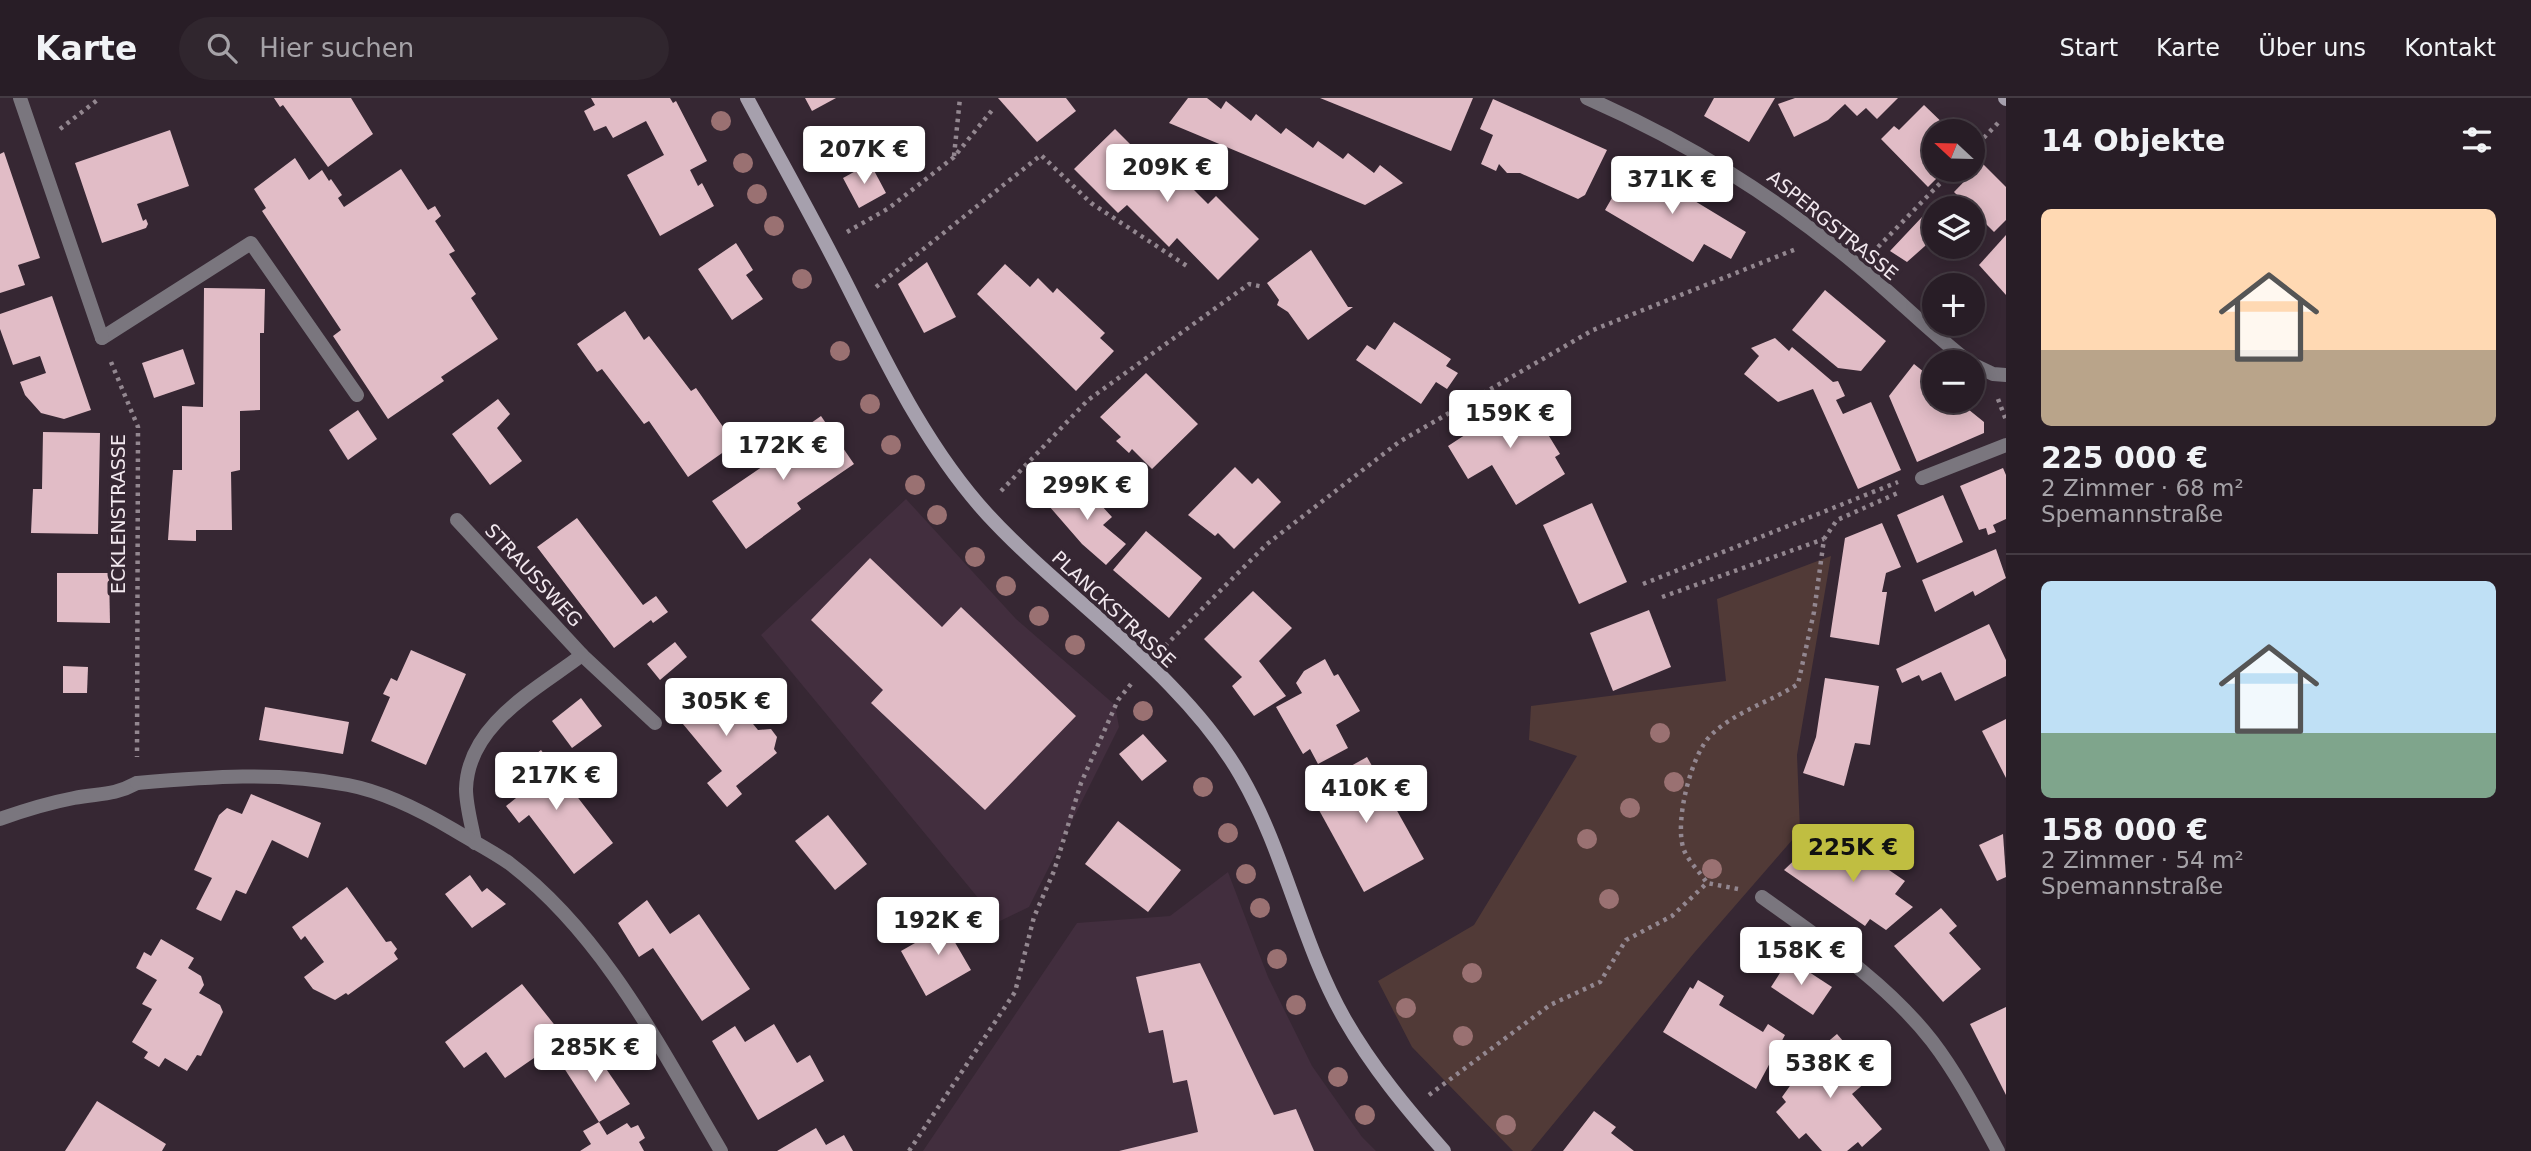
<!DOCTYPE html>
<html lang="de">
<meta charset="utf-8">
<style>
body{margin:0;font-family:"DejaVu Sans",sans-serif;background:#30262e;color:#f1f3f6;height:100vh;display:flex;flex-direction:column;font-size:26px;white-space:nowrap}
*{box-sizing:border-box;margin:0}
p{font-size:23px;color:#a5a2a7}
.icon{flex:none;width:38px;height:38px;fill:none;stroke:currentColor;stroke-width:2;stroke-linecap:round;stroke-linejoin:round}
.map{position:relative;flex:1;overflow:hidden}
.details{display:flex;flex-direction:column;background:#281d26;width:525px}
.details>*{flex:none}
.needle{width:46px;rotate:292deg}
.controls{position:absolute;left:1922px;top:21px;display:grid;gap:14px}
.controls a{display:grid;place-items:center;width:63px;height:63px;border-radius:50%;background:#281d26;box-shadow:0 4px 18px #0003,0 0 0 2px #443b43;font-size:35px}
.price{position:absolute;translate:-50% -60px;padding:0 16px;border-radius:7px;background:#fff;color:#222;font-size:23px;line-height:46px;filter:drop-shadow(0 2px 4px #0008)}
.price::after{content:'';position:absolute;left:50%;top:42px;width:21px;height:16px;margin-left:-10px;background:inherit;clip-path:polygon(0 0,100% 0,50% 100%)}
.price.on{background:#c0be41;color:#111}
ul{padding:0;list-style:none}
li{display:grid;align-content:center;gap:14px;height:371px;padding:0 35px}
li+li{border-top:2px solid #443b43}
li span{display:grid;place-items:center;height:217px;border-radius:10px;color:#555}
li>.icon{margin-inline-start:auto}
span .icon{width:126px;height:126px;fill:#fffc;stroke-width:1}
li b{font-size:30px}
h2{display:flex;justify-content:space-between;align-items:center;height:84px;padding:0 35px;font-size:30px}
header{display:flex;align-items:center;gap:42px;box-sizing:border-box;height:98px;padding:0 35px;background:#281d26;border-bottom:2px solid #443b43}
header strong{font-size:33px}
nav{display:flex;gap:38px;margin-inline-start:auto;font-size:24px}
.search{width:490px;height:63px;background:#30262e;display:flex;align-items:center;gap:18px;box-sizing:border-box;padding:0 24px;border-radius:38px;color:#a5a2a7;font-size:26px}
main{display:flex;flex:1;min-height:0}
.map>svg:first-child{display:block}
.built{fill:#422e3e}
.green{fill:#513a37}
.building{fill:#e1bcc6}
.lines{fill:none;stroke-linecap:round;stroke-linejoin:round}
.path{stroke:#938790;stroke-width:4.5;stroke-dasharray:3.5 5;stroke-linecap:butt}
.lane{stroke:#7a767e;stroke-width:14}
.street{stroke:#7a767e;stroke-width:14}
.secondary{stroke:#a6a0ad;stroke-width:14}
.tree{fill:#9a7172}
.labels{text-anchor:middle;stroke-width:7;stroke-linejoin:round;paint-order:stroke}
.street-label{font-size:19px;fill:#f1e7ee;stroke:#362733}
</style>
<header>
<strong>Karte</strong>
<div class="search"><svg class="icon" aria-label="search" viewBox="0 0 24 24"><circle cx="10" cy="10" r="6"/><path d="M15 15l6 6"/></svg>Hier suchen</div>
<nav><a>Start</a><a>Karte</a><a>Über uns</a><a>Kontakt</a></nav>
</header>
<main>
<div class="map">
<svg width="2006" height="1053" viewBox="0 0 2006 1053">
<rect width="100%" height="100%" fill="#362733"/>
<g class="built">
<path d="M906,401l110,120 99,86 4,22 -90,180 -31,15 -237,-287z"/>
<path d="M1228,774l40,105 44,89 50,71 14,14h-453l154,-228 93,-7z"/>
</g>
<path class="green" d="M1831,458l-34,199 3,76 -106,122 -163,198h-18l-101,-104 -34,-66 96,-56 103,-169 -48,-16 2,-34 195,-25 -9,-82z"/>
<g class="building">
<path d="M274,0h77l22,36 -45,33 -45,-62 -3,2z"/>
<path d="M591,0h79l3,5 3,-2 31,60 -17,9 8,16 4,-3 12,23 -54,30 -33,-61 37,-20 -18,-34 -33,17 -7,-12 -12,5 -10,-20 11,-6z"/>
<path d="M805,0h31l-24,13z"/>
<path d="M998,0h68l10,13 -39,31z"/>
<path d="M1188,0h19l14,11 5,-8 25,20 5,-7 25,20 5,-6 27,20 5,-7 25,18 5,-6 26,20 6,-8 23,18 -38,22 -196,-82z"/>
<path d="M1320,0h153l-22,53z"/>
<path d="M1714,0h61l-26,44 -45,-26z"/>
<path d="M1795,0h103l-21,21 -11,-11 -9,8 -12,-12 -17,16 -34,17 -16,-33z"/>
<path d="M1493,1l114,51 -22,45 -7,4 -58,-26h-13l-8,-9 -3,7 -15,-7 12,-29 -13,-6z"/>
<path d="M1924,7l27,26h-17v39h11l-17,17 -47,-48 13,-13 5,4z"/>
<path d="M1115,31l42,42 9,-9 42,42 8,-8 43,43 -41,41 -41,-42 -8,9 -42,-42 -9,8 -44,-44z"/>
<path d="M170,32l19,56 -52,18 6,17 3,-2 2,5 -2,4 -44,15 -27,-80z"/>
<path d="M4,54l36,106 -22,7 7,20 -25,8v-139z"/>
<path d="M295,60l14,22 13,-10 7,11 2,-2 11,16 -4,3 6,9 57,-38 27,41 7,-4 6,10 -6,5 20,30 -6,3 27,40 -5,4 27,41 -57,38 3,4 -56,38 -55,-83 8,-6 -79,-119 4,-3 -12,-19z"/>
<path d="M870,65l16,30 -27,15 -16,-30z"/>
<path d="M1632,65l114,69 -15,27 -27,-15 -11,18 -88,-52z"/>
<path d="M1982,65l24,24v33l-12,12 -40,-40z"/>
<path d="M1938,102l9,8h-13v30l-27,24 -17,-11z"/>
<path d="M2006,137v60l-27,-30z"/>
<path d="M736,145l17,27 -7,5 17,24 -31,21 -34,-51z"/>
<path d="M1311,152l37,57h5l-45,33 -20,-28 -11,-7 2,-5 -12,-17z"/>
<path d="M927,164l29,55 -32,16 -26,-49z"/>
<path d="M1005,166l25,23 8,-9 15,15 4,-5 48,45 -5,5 14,13 -38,40 -99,-97z"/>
<path d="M204,190l61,1 -1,44h-4v77l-20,1v59l-9,2 1,58h-36v11l-28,-1 5,-70h9v-64l21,1z"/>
<path d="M1825,192l61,51 -25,30 -23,-3 -46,-38z"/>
<path d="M52,198l39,114 -27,9 -23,-6 -16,-18 -5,-13 26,-9 -6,-17 -27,9 -13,-36v-15z"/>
<path d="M625,213l19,29 5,-4 42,55 5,-3 39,56 -47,33 -39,-56 -5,3 -42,-55 -5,3 -20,-28z"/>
<path d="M1394,224l57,37 -5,7 12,7 -11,16 -11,-7 -15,22 -65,-44 11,-15 8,5z"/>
<path d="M1775,240l14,13 3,-4 41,35 5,-1 7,15 -9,4 7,14 28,-12 30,68 -43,19 -45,-100 -35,13 -34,-28 15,-18 -8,-8z"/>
<path d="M183,251l12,35 -41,14 -12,-35z"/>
<path d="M1914,266l20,16v21h24l26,21v11l-67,29 -28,-66z"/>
<path d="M1146,275l52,51 -46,45 -20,-20 -3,4 -13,-12 5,-4 -21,-20z"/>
<path d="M1522,293l-3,5 10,16 4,-2 27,44 -5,3 10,17 -49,31 -24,-40 -24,14 -20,-33 23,-15 -3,-6z"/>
<path d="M498,301l12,15 -13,14 25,33 -32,24 -38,-51z"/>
<path d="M358,312l19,29 -29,21 -19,-30z"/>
<path d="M821,318l33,48 -57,39 4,6 -55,40 -34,-48 57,-39 -5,-6z"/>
<path d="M43,334l57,1 -2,101 -67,-1 2,-44h9z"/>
<path d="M1235,369l17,17 6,-6 23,24 -47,47 -16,-16 -3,3 -27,-21z"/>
<path d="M2003,370l3,7v44l-13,6 3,7 -8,3 -2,-7 -7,2 -19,-44z"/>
<path d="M1077,381l35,38 -9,8 23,19 -20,21 -24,-21 -33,-38z"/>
<path d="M1943,397l20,47 -46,21 -20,-48z"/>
<path d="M1592,405l35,79 -48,22 -36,-79z"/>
<path d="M577,420l66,87 13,-9 12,16 -15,11 -2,-3 -37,28 -77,-101z"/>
<path d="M1882,425l19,44 -15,6 -4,19h5l-8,53 -49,-8 15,-99z"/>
<path d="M1146,433l56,47 -33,40 -56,-48z"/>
<path d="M1996,451l10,29 -31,18 -2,-5 -38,21 -13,-32z"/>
<path d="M870,460l72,69 19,-20 115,109 -91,94 -114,-107 12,-13 -72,-70z"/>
<path d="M57,475h52l1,50 -53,-1z"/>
<path d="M1253,493l39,37 -33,33 27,35 -32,20 -22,-30 10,-9 -38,-38z"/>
<path d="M1649,512l22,57 -58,24 -23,-58z"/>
<path d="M1989,526l17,36v16l-51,25 -14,-29 -19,9 -3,-6 -17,8 -6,-14z"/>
<path d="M675,544l12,15 -27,23 -13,-16z"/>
<path d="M411,552l55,24 -40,91 -55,-24 19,-44 -7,-3 8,-16 6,3z"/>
<path d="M1325,561l9,17 4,-2 22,37 -24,14 12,23 -30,16 -8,-15 -7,5 -27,-47 26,-14 -6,-10 8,-12z"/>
<path d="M63,568l25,1 -1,26h-24z"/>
<path d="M715,580l43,52 13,-1 6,8 -3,12 3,4 -41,33 6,8 -15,13 -20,-24 15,-12 -49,-59z"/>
<path d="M1825,580l54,8 -9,59 -15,-2 -11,43 -41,-13 13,-36z"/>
<path d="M581,600l21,28 -30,22 -20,-27z"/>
<path d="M265,609l84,15 -6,32 -84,-14z"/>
<path d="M2006,621v59l-24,-47z"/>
<path d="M1143,636l24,27 -25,20 -23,-27z"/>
<path d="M541,652l72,93 -39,31 -45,-59 -10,8 -13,-17 10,-8 -14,-18z"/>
<path d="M1367,659l57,102 -60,33 -56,-102z"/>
<path d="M251,696l70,29 -13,35 -36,-18 -26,54 -10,-4 -15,31 -25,-12 16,-31 -18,-8 25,-55 8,-7 15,6z"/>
<path d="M828,717l39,49 -32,26 -40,-49z"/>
<path d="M1118,723l63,49 -33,42 -63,-48z"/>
<path d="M2003,736l3,43 -9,4 -18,-36z"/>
<path d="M1841,739l64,44 -10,13 18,13 -27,23 -16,-11 -5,7 -81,-56 24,-23 18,12z"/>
<path d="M470,777l12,17 5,-4 19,16 -34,24 -27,-34z"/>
<path d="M347,789l39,55 5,-1 6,8 -3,4 4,6 -50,36 -2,-2 -11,7 -22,-11 -9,-12 20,-15 -19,-26 -4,4 -9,-13z"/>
<path d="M647,802l23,34 29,-20 51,75 -48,32 -49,-73 -14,9 -21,-34z"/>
<path d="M1941,810l16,18 -8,7 32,36 -38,33 -49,-56z"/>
<path d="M953,815l11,19 -11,7 18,31 -45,26 -25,-45 42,-24 -3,-7z"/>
<path d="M161,841l33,19 -6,10 13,8 3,9 -5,8 21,12 3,7 -22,44 -4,-1 -10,16 -22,-13 -6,9 -15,-9 4,-6 -16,-10 20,-33 -10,-5 15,-24 -21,-12 8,-16 7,4z"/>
<path d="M1789,861l43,28 -19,28 -42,-28z"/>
<path d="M1200,865l74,152 22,-6 18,42h-195l79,-19 -11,-52 -14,3 -10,-53 -14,3 -13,-56z"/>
<path d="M1698,882l26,16 -5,9 44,27 5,-8 17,11 -29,54 -93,-57 27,-45 3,2z"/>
<path d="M522,886l39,49 -1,7 -55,38 -19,-26 -22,16 -19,-26z"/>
<path d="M2006,909v88l-36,-71z"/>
<path d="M774,926l23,39 13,-8 14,26 -66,39 -46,-79 23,-15 10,16z"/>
<path d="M1837,936l36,42 -21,18 30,35 -20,18 -4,-5 -11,9h-25l-16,-18 -7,6 -23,-27 10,-10 -4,-5 30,-42z"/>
<path d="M590,947l40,59 -31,18 -37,-57z"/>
<path d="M97,1003l69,43 -4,7h-97z"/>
<path d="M1594,1013l22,16 -5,6 23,18h-71z"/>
<path d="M599,1024l8,13 20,-12 4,5 7,-3 7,13 -6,4 5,9h-64l11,-7 -8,-13z"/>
<path d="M816,1030l10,17 18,-10 9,16h-76z"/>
</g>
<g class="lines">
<g class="path">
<path d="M60,31l40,-31"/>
<path d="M1972,52l26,-27"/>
<path d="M954,58l6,-58"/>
<path d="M847,134l42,-24 65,-51 39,-48"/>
<path d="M1878,149l75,-77"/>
<path d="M876,189l165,-132 50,48 99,65"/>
<path d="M111,264l27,65 -1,330"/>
<path d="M1998,301l8,21"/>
<path d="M1001,393l87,-91 161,-116 15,3"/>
<path d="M1643,486l255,-102"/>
<path d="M1662,499l162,-58"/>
<path d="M1165,548l102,-102 132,-102 194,-112 203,-81"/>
<path d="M1738,791l-31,-6c-7,-11 -21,-24 -24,-36 -8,-27 8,-92 28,-112 25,-24 59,-33 87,-51l16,-72 10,-73 13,-19 63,-28"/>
<path d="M1429,997l121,-90 50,-23 26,-42 46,-24 35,-33"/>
<path d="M909,1053l106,-159 19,-75 20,-46 27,-88 37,-83 13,-16"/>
</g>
<g class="lane">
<path d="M102,240l149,-95 106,152"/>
<path d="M457,422l125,135 73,68"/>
<path d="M0,721c25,-9 48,-16 74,-21 25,-5 39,-2 63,-15"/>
<path d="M475,745c-3,-17 -9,-37 -9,-54 2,-65 70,-99 116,-134"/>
</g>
<g class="street">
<path d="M20,0l82,240"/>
<path d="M1587,0c102,45 184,96 270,167 38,31 73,67 112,97"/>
<path d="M1972,266l21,10 13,1"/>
<path d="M1922,380l84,-33"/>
<path d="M137,685c70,-6 141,-12 211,2 37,7 74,26 106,45 18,11 38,21 55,33 95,72 153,188 212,288"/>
<path d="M1762,799c60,43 124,85 170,144 26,34 46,73 66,110"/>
</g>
<g class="secondary">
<path d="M747,0c32,60 66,120 97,181 41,81 81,167 143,235 80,87 195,159 254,262 44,76 60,166 103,242 28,49 63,91 100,133"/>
<path d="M2005,0l1,1"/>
</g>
</g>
<g class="tree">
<circle cx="721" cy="23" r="10"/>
<circle cx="743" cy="65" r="10"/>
<circle cx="757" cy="96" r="10"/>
<circle cx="774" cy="128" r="10"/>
<circle cx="802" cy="181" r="10"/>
<circle cx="840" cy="253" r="10"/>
<circle cx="870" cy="306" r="10"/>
<circle cx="891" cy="347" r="10"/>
<circle cx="915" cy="387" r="10"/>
<circle cx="937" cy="417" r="10"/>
<circle cx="975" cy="459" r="10"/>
<circle cx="1006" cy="488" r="10"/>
<circle cx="1039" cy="518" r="10"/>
<circle cx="1075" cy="547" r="10"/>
<circle cx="1143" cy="613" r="10"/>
<circle cx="1660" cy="635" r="10"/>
<circle cx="1674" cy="684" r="10"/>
<circle cx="1203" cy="689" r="10"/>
<circle cx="1630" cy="710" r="10"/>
<circle cx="1228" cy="735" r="10"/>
<circle cx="1587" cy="741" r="10"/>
<circle cx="1712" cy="771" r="10"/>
<circle cx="1246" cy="776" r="10"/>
<circle cx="1609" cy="801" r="10"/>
<circle cx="1260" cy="810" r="10"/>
<circle cx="1277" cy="861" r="10"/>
<circle cx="1472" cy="875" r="10"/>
<circle cx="1296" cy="907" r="10"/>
<circle cx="1406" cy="910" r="10"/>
<circle cx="1463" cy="938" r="10"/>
<circle cx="1338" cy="979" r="10"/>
<circle cx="1365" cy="1017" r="10"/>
<circle cx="1506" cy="1027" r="10"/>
</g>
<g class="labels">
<g class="street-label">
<text transform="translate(1833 127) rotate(39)" y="7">ASPERGSTRASSE</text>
<text transform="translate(118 416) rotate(-90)" y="7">ECKLENSTRASSE</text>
<text transform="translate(534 477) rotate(47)" y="7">STRAUSSWEG</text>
<text transform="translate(1114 511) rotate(43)" y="7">PLANCKSTRASSE</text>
</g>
</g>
</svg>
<div class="controls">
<a><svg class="needle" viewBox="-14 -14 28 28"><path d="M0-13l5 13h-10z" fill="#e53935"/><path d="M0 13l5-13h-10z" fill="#a5a2a7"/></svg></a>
<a><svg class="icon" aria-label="layers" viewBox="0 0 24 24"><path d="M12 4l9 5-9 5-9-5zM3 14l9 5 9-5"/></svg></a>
<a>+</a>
<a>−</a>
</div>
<b class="price" style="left:864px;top:88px">207K €</b>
<b class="price" style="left:1167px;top:106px">209K €</b>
<b class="price" style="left:1672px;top:118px">371K €</b>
<b class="price" style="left:1510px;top:352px">159K €</b>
<b class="price" style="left:783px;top:384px">172K €</b>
<b class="price" style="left:1087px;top:424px">299K €</b>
<b class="price" style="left:726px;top:640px">305K €</b>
<b class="price" style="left:556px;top:714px">217K €</b>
<b class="price" style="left:1366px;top:727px">410K €</b>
<b class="price on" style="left:1853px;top:786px">225K €</b>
<b class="price" style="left:938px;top:859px">192K €</b>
<b class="price" style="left:1801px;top:889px">158K €</b>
<b class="price" style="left:595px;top:986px">285K €</b>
<b class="price" style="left:1830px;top:1002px">538K €</b>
</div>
<section class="details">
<h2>14 Objekte<svg class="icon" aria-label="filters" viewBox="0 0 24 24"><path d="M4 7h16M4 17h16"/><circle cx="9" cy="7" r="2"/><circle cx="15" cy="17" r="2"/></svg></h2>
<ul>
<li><span style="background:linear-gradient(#ffd9b3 65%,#b9a48a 0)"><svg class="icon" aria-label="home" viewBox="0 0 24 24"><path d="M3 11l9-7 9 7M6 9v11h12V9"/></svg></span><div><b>225 000 €</b><p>2 Zimmer · 68 m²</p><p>Spemannstraße</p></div></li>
<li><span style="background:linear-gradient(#bfe0f5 70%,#7fa58c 0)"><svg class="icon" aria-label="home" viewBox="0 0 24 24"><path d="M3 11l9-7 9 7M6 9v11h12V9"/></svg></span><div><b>158 000 €</b><p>2 Zimmer · 54 m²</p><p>Spemannstraße</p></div></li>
</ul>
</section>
</main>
